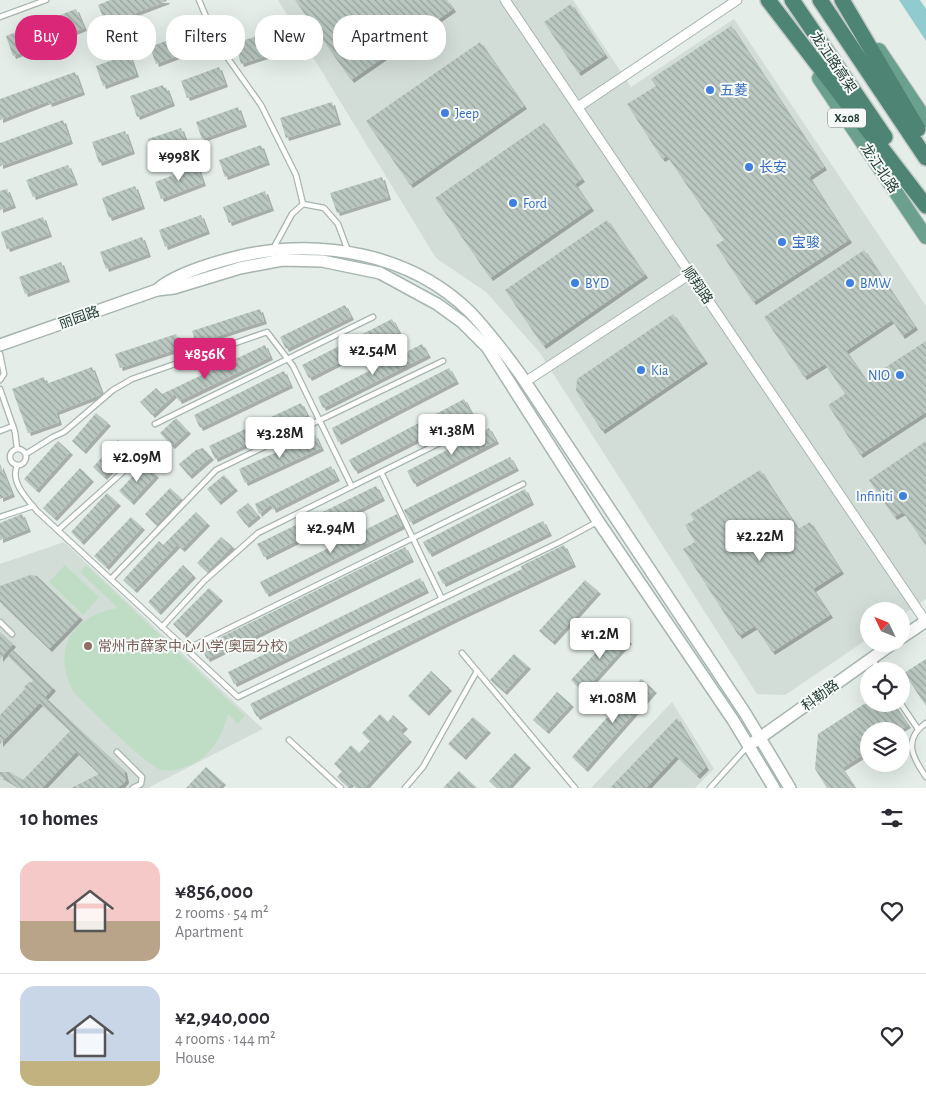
<!DOCTYPE html>
<meta charset="utf-8">
<style>
body{margin:0;font-family:"Alegreya Sans","Noto Sans SC",sans-serif;background:#f2f2f3;color:#2b2b33;height:100vh;display:flex;flex-direction:column;font-size:19px;white-space:nowrap}
*{box-sizing:border-box;margin:0}
p{font-size:16px;color:#7c7c81}
.icon{flex:none;width:28px;height:28px;fill:none;stroke:currentColor;stroke-width:2;stroke-linecap:round;stroke-linejoin:round}
.map{position:relative;height:788px;overflow:hidden}
.side{display:flex;flex-direction:column;background:#fff;flex:1}
.side>*{flex:none}
.banner{position:absolute;left:15px;top:15px;width:500px;height:45px;display:flex;gap:10px}
.needle{width:32px;rotate:313deg}
.controls{position:absolute;left:860px;top:602px;display:grid;gap:10px}
.controls a{display:grid;place-items:center;width:50px;height:50px;border-radius:50%;background:#fff;box-shadow:0 5px 20px #0002;font-size:25px}
.price{position:absolute;translate:-50% -42px;padding:0 11px;border-radius:5px;background:#fff;color:#222;font-size:16px;line-height:32px;filter:drop-shadow(0 1px 2px #0008)}
.price::after{content:'';position:absolute;left:50%;top:30px;width:15px;height:11px;margin-left:-8px;background:inherit;clip-path:polygon(0 0,100% 0,50% 100%)}
.price.current{background:#db2777;color:#fff}
ul{padding:0;list-style:none}
li{display:flex;align-items:center;gap:15px;height:125px;padding:0 20px}
li+li{border-top:1px solid #e1e1e2}
li span{display:grid;place-items:center;flex:none;width:140px;height:100px;border-radius:15px;color:#555}
li>.icon{margin-inline-start:auto}
span .icon{width:60px;height:60px;fill:#fffc;stroke-width:1}
li b{font-size:21px}
h2{display:flex;justify-content:space-between;align-items:center;height:60px;padding:0 20px;font-size:21px}
.pill{padding:0 18px;border-radius:20px;background:#fff;box-shadow:0 5px 20px #0002;font-size:18px;line-height:45px}
.pill.current{background:#db2777;color:#fff}
.map>svg:first-child{display:block}
.built{fill:#d3ddd7}
.grass{fill:#bfddc4}
.water{fill:#90cbcf}
.building{fill:url(#building-back-hatch);filter:url(#shadow)}
.lines{fill:none;stroke-linecap:round;stroke-linejoin:round}
.service-casing{stroke:#a7b5af;stroke-width:7}
.minor-casing{stroke:#a7b5af;stroke-width:11}
.tertiary-casing{stroke:#a7b5af;stroke-width:14}
.primary-casing{stroke:#c2c9c6;stroke-width:16}
.trunk-casing{stroke:#c2c9c6;stroke-width:18}
.service{stroke:#fff;stroke-width:4.5}
.minor{stroke:#fff;stroke-width:9}
.tertiary{stroke:#fff;stroke-width:11}
.primary{stroke:#6ba08e;stroke-width:14}
.trunk{stroke:#4e8473;stroke-width:15}
.shop-dot{fill:#3f7fe0;stroke:#f5f9f7;stroke-width:2}
.education-dot{fill:#8d6e63;stroke:#f5f9f7;stroke-width:2}
.labels{text-anchor:middle;stroke-width:4;stroke-linejoin:round;paint-order:stroke}
.shield{fill:#f5f9f7;stroke:#63766f;stroke-width:1}
.shield-label{font-size:12px;font-weight:bold;fill:#243e35}
.street-label{font-size:14px;fill:#243e35;stroke:#f5f9f7}
.shop-label{font-size:14px;fill:#366cbe;stroke:#f5f9f7;text-anchor:start}
.education-label{font-size:14px;fill:#785e54;stroke:#f5f9f7;text-anchor:start}
</style>
<div class="map">
<svg width="926" height="788" viewBox="0 0 926 788">
<defs>
<pattern id="building-back-hatch" width="6" height="6" patternUnits="userSpaceOnUse" patternTransform="scale(1.25)"><rect width="6" height="6" fill="#bac8c1"/><path d="M-1 5l2 2M0 0l6 6M5-1l2 2" fill="none" stroke="#97a49e"/></pattern>
<filter id="shadow"><feDropShadow dx="3" dy="3" stdDeviation="0" flood-color="#0004"/></filter>
</defs>
<rect width="100%" height="100%" fill="#e4ede8"/>
<g class="built">
<path d="M278,0h295l58,87 103,-68 192,287v293l-25,17v-5h-32v27l-84,57 -28,-1 -217,-341 -54,-61 -50,-34z"/>
<path d="M64,542l199,187 -115,59h-148v-224z"/>
<path d="M672,702l42,67 -19,19h-104z"/>
</g>
<g class="grass">
<path d="M65,565l34,32 -16,18 -34,-33z"/>
<path d="M86,565l159,151 -7,8 -10,-10c-5,19 -12,33 -27,45 -10,7 -28,14 -40,11 -17,-6 -71,-62 -87,-77 -23,-43 -3,-77 44,-85l-38,-36z"/>
</g>
<path class="water" d="M899,0h21l6,9v32z"/>
<g class="building">
<path d="M110,0h56l1,1 -61,23 -8,-19z"/>
<path d="M295,0h152l6,9 -102,71z"/>
<path d="M571,4l34,51 -27,18 -34,-51z"/>
<path d="M76,9l8,19 -71,28 -7,-20z"/>
<path d="M731,26l93,141 -15,10 40,63 -96,62 -37,-57 8,-5 -57,-84 -5,3 -35,-55 29,-18 -5,-7z"/>
<path d="M287,27l6,20 -52,17 -6,-21z"/>
<path d="M192,31l6,17 -42,16 -6,-17z"/>
<path d="M480,42l44,64 -114,79 -44,-64z"/>
<path d="M129,54l7,20 -33,12 -7,-20z"/>
<path d="M219,67l6,17 -38,14 -6,-17z"/>
<path d="M75,72l7,20 -33,12 -1,-3 -48,19v-21z"/>
<path d="M163,85l1,3 2,-1 6,16 -35,14 -7,-21z"/>
<path d="M332,102l6,20 -52,16 -6,-20z"/>
<path d="M238,107l6,17 -42,15 -6,-17z"/>
<path d="M63,120l7,21 -70,25v-23z"/>
<path d="M544,123l38,56 -7,5 16,24 -101,70 -55,-80z"/>
<path d="M181,128l7,20 -33,12 -7,-21z"/>
<path d="M125,131l7,20 -33,12 -7,-21z"/>
<path d="M261,145l6,17 -42,15 -6,-17z"/>
<path d="M68,165l7,17 -42,15 -7,-17z"/>
<path d="M197,166l6,17 -42,16 -6,-17z"/>
<path d="M382,177l6,20 -51,16 -7,-20z"/>
<path d="M135,186l7,20 -33,12 -7,-20z"/>
<path d="M7,189l6,16 -13,5v-19z"/>
<path d="M265,191l6,17 -42,15 -6,-16z"/>
<path d="M201,215l6,16 -42,16 -6,-17z"/>
<path d="M43,217l6,17 -42,15 -6,-17z"/>
<path d="M607,220l38,55 -102,71 -38,-56z"/>
<path d="M142,237l6,17 -42,15 -6,-17z"/>
<path d="M864,250l51,77 -13,9 -10,-16 -46,31 20,29 60,-39v71l-66,43 -32,-50 17,-11 -20,-30 -21,13 -40,-60z"/>
<path d="M61,262l6,17 -42,15 -6,-17z"/>
<path d="M345,305l6,12 -65,32 -6,-12z"/>
<path d="M260,309l4,12 -68,22 -4,-12z"/>
<path d="M673,314l32,47 -103,70 -26,-40 1,-12z"/>
<path d="M392,319l7,13 -90,46 -7,-13z"/>
<path d="M176,334l4,14 -60,20 -5,-14z"/>
<path d="M422,344l6,11 -105,53 -5,-11z"/>
<path d="M265,345l5,12 -91,44 -4,-7 -23,21 -12,-13 16,-14 6,6z"/>
<path d="M92,367l10,27 -46,18 3,10 -31,11 -16,-44 32,-12 2,7z"/>
<path d="M449,368l7,13 -118,61 -6,-14z"/>
<path d="M284,371l6,14 -90,43 -6,-13z"/>
<path d="M464,399l7,13 -116,59 -6,-11z"/>
<path d="M301,403l6,12 -92,44 -6,-13z"/>
<path d="M96,413l12,10 -25,28 -11,-10z"/>
<path d="M176,418l12,13 -16,15 -12,-13z"/>
<path d="M489,428l7,13 -82,43 -7,-13z"/>
<path d="M315,435l6,13 -76,35 -6,-14z"/>
<path d="M118,440l11,10 -25,27 -11,-10z"/>
<path d="M58,441l12,11 -34,38 -12,-11z"/>
<path d="M926,441v105l-23,-34 -9,5 -25,-37z"/>
<path d="M203,448l8,9 -22,19 -10,-12 17,-14z"/>
<path d="M510,457l6,11 -106,54 -6,-12z"/>
<path d="M0,464l12,30 -12,5z"/>
<path d="M144,464l12,11 -25,27 -12,-11z"/>
<path d="M331,466l6,12 -64,32 -2,-6 -12,10 -4,-10z"/>
<path d="M80,468l11,11 -37,39 -11,-10z"/>
<path d="M760,470l38,59 12,-7 31,49 -28,18 17,26 -58,37 -17,-26 -16,10 -56,-87 12,-7 -10,-17 9,-5 -4,-6z"/>
<path d="M224,475l11,13 -17,14 -11,-13z"/>
<path d="M376,486l6,12 -118,59 -7,-13z"/>
<path d="M170,488l11,10 -25,27 -11,-11z"/>
<path d="M525,489l6,13 -102,52 -6,-12z"/>
<path d="M107,493l11,10 -37,39 -10,-10z"/>
<path d="M248,503l10,12 -12,10 -10,-13z"/>
<path d="M196,512l11,11 -25,26 -5,-4 -43,45 -11,-10 36,-39 4,4z"/>
<path d="M22,514l6,15 -28,11v-17z"/>
<path d="M397,514l5,12 -136,68 -6,-12z"/>
<path d="M131,517l11,10 -36,40 -12,-11z"/>
<path d="M543,521l6,12 -106,51 -6,-12z"/>
<path d="M221,537l11,9 -25,26 -10,-9z"/>
<path d="M564,545l9,19 -116,54 -200,99 -7,-13 272,-135 -1,-3z"/>
<path d="M405,547l6,12 -204,100 -6,-12z"/>
<path d="M183,565l10,10 -35,37 -10,-10z"/>
<path d="M30,575l7,1 43,41 -31,32 -49,-47v-16z"/>
<path d="M420,578l6,12 -192,94 -6,-12z"/>
<path d="M585,580l13,11 -46,51 -13,-11z"/>
<path d="M209,588l11,10 -36,37 -11,-11z"/>
<path d="M617,629l12,12 -46,51 -12,-12z"/>
<path d="M0,632l13,12 -13,15z"/>
<path d="M13,650l40,38 -8,9 79,73 2,10 -3,4 -7,4h-45l28,-14 -23,-22 -34,36h-26l1,-2 -17,-10v-4h10l13,8 47,-49 -30,-28 -40,41v-29l25,-26 -1,-2 5,-5 2,1 2,-3 -25,-24z"/>
<path d="M514,654l14,12 -24,26 -14,-12z"/>
<path d="M926,659v47l-22,-33z"/>
<path d="M431,671l18,17 -23,25 -18,-17z"/>
<path d="M641,679l13,11 -69,79 -13,-12z"/>
<path d="M557,692l14,12 -25,27 -13,-11z"/>
<path d="M864,704h30l14,21 -10,6h-29v20l-27,17 13,20h-28l-12,-19 3,-35z"/>
<path d="M380,714l8,8 5,-7 12,11 -5,5 9,8 -45,49h-8l-5,-5 -3,4 -11,-10 5,-6 -8,-7 17,-19 8,8 11,-12 -8,-8z"/>
<path d="M473,717l15,13 -25,27 -15,-13z"/>
<path d="M677,718l29,49 -9,9 -21,-20 -30,32h-36z"/>
<path d="M515,753l13,12 -21,23h-10l-8,-7z"/>
<path d="M206,767l17,15 -5,6h-32z"/>
<path d="M459,771l18,17h-34z"/>
</g>
<g class="lines">
<g class="service-casing">
<g id="service">
<path d="M199,0l18,43 44,62 35,70 7,29"/>
<path d="M0,17l46,-17"/>
<path d="M273,249l19,-35 11,-10 21,4 14,16 10,27"/>
<path d="M0,354l4,20 -4,6"/>
<path d="M0,389l15,43 2,16"/>
<path d="M155,424l218,-107"/>
<path d="M0,431l13,-5"/>
<circle cx="18" cy="457" r="8"/>
<path d="M26,454l27,-17 11,-5 49,-42 19,-11 135,-47 26,34 58,119"/>
<path d="M17,466c-7,16 10,33 20,45l201,186 322,-155 37,-20"/>
<path d="M381,472l61,127"/>
<path d="M0,517l33,-11"/>
<path d="M58,530l86,-77"/>
<path d="M111,579l105,-109 227,-109"/>
<path d="M0,622l12,12"/>
<path d="M162,627l42,-46 54,-48 222,-110"/>
<path d="M187,649l336,-165"/>
<path d="M462,653l113,135"/>
<path d="M873,660l7,11"/>
<path d="M901,704l17,25"/>
<path d="M926,723c-24,17 -13,35 0,54"/>
<path d="M289,740l52,48"/>
<path d="M117,752l25,25 -1,7 -8,4"/>
<path d="M405,788l18,-21 54,-96"/>
<path d="M710,788l37,-41"/>
</g>
</g>
<g class="minor-casing">
<g id="minor">
<path d="M505,0l421,622"/>
<path d="M578,107l159,-107"/>
<path d="M525,382l165,-108"/>
</g>
</g>
<g class="tertiary-casing">
<g id="tertiary">
<path d="M157,290c18,-17 59,-28 83,-34 80,-18 170,-3 230,56 18,19 34,40 50,62l225,339 45,75"/>
<path d="M0,345l157,-55 17,-2 66,-20 42,-8 40,1 58,12 57,31 25,18 25,25 111,174 135,199 41,68"/>
<path d="M901,638l25,-17"/>
<path d="M754,742l138,-98"/>
</g>
</g>
<g class="primary-casing">
<g id="primary">
<path d="M879,50l47,70"/>
<path d="M819,78l107,159"/>
</g>
</g>
<g class="trunk-casing">
<g id="trunk">
<path d="M768,0l158,206"/>
<path d="M792,0l93,137"/>
<path d="M820,0l106,158"/>
<path d="M842,0l76,129"/>
</g>
</g>
<use href="#service" class="service"/>
<use href="#minor" class="minor"/>
<use href="#tertiary" class="tertiary"/>
<use href="#primary" class="primary"/>
<use href="#trunk" class="trunk"/>
</g>
<g class="shop-dot">
<circle cx="710" cy="90" r="5"/>
<circle cx="445" cy="113" r="5"/>
<circle cx="749" cy="167" r="5"/>
<circle cx="513" cy="203" r="5"/>
<circle cx="782" cy="242" r="5"/>
<circle cx="575" cy="283" r="5"/>
<circle cx="850" cy="283" r="5"/>
<circle cx="641" cy="370" r="5"/>
<circle cx="900" cy="375" r="5"/>
<circle cx="903" cy="496" r="5"/>
</g>
<circle class="education-dot" cx="88" cy="646" r="5"/>
<g class="labels">
<rect class="shield" x="828" y="108.5" width="38" height="19" rx="4"/>
<g class="shield-label">
<text x="847" y="122">X208</text>
</g>
<g class="street-label">
<text transform="translate(834 62) rotate(56)" y="5">龙江路高架</text>
<text transform="translate(880 168) rotate(56)" y="5">龙江北路</text>
<text transform="translate(698 285) rotate(56)" y="5">顺翔路</text>
<text transform="translate(79 317) rotate(-19)" y="5">丽园路</text>
<text transform="translate(820 695) rotate(-36)" y="5">科勒路</text>
</g>
<g class="shop-label">
<text x="720" y="95">五菱</text>
<text x="455" y="118">Jeep</text>
<text x="759" y="172">长安</text>
<text x="523" y="208">Ford</text>
<text x="792" y="247">宝骏</text>
<text x="585" y="288">BYD</text>
<text x="860" y="288">BMW</text>
<text x="651" y="375">Kia</text>
<text x="890" y="380" text-anchor="end">NIO</text>
<text x="893" y="501" text-anchor="end">Infiniti</text>
</g>
<g class="education-label">
<text x="98" y="651">常州市薛家中心小学(奥园分校)</text>
</g>
</g>
</svg>
<div class="controls">
<a><svg class="needle" viewBox="-14 -14 28 28"><path d="M0-13l5 13h-10z" fill="#e53935"/><path d="M0 13l5-13h-10z" fill="#7c7c81"/></svg></a>
<a><svg class="icon" aria-label="locate" viewBox="0 0 24 24"><circle cx="12" cy="12" r="6"/><path d="M12 2v4M12 18v4M2 12h4M18 12h4"/></svg></a>
<a><svg class="icon" aria-label="layers" viewBox="0 0 24 24"><path d="M12 4l9 5-9 5-9-5zM3 14l9 5 9-5"/></svg></a>
</div>
<b class="price" style="left:179px;top:182px">¥998K</b>
<b class="price" style="left:373px;top:376px">¥2.54M</b>
<b class="price current" style="left:205px;top:380px">¥856K</b>
<b class="price" style="left:452px;top:456px">¥1.38M</b>
<b class="price" style="left:280px;top:459px">¥3.28M</b>
<b class="price" style="left:137px;top:483px">¥2.09M</b>
<b class="price" style="left:331px;top:554px">¥2.94M</b>
<b class="price" style="left:760px;top:562px">¥2.22M</b>
<b class="price" style="left:600px;top:660px">¥1.2M</b>
<b class="price" style="left:613px;top:724px">¥1.08M</b>
<div class="banner">
<a class="pill current">Buy</a>
<a class="pill">Rent</a>
<a class="pill">Filters</a>
<a class="pill">New</a>
<a class="pill">Apartment</a>
</div>
</div>
<section class="side">
<h2>10 homes<svg class="icon" aria-label="filters" viewBox="0 0 24 24"><path d="M4 7h16M4 17h16"/><circle cx="9" cy="7" r="2"/><circle cx="15" cy="17" r="2"/></svg></h2>
<ul>
<li><span style="background:linear-gradient(#f6c9c9 60%,#b9a48a 0)"><svg class="icon" aria-label="home" viewBox="0 0 24 24"><path d="M3 11l9-7 9 7M6 9v11h12V9"/></svg></span><div><b>¥856,000</b><p>2 rooms · 54 m²</p><p>Apartment</p></div><svg class="icon" aria-label="heart" viewBox="0 0 24 24"><path d="M12 20l-8-8c-3-5 5-10 8-4 3-6 11-1 8 4z"/></svg></li>
<li><span style="background:linear-gradient(#c9d6e8 75%,#c2b280 0)"><svg class="icon" aria-label="home" viewBox="0 0 24 24"><path d="M3 11l9-7 9 7M6 9v11h12V9"/></svg></span><div><b>¥2,940,000</b><p>4 rooms · 144 m²</p><p>House</p></div><svg class="icon" aria-label="heart" viewBox="0 0 24 24"><path d="M12 20l-8-8c-3-5 5-10 8-4 3-6 11-1 8 4z"/></svg></li>
</ul>
</section>
